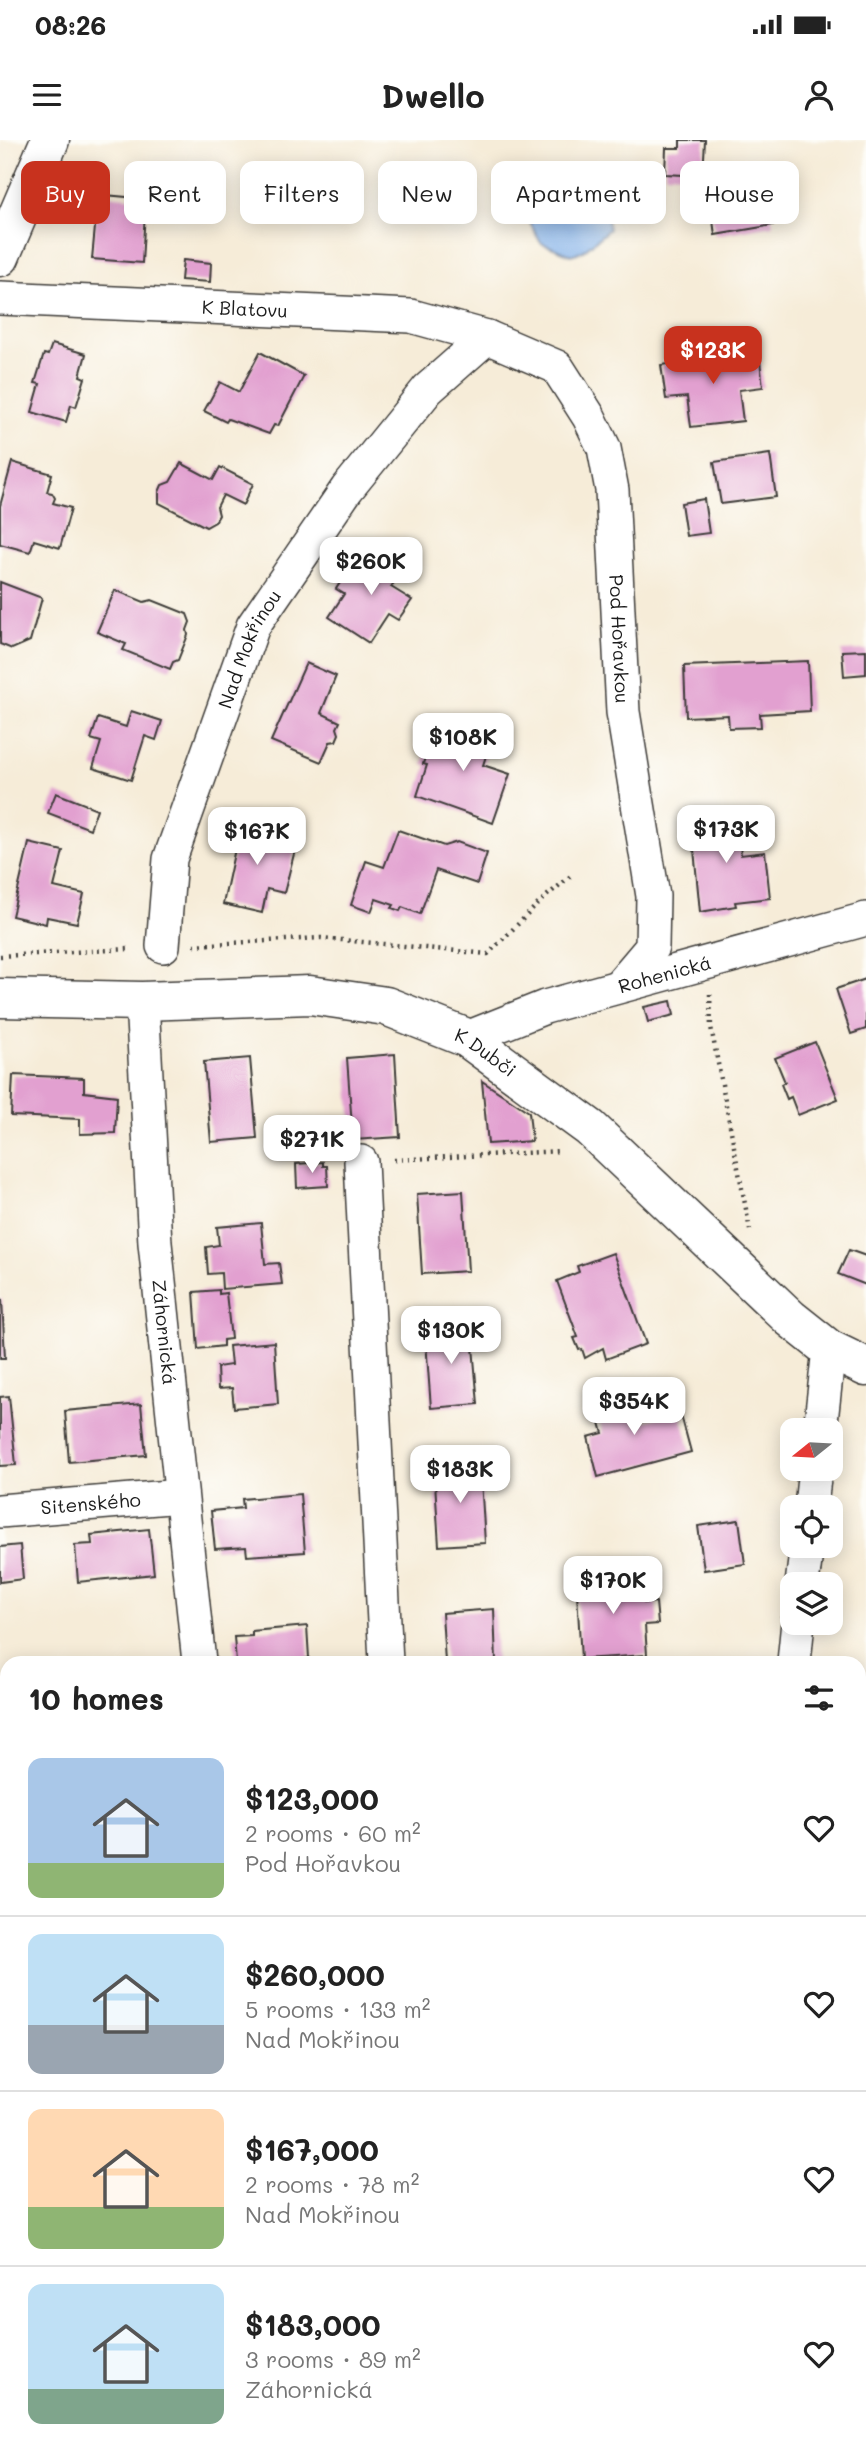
<!DOCTYPE html>
<meta charset="utf-8">
<style>
body{margin:0;font-family:Mali,sans-serif;background:#f6f6f6;color:#222;height:100vh;display:flex;flex-direction:column;font-size:26px;white-space:nowrap}
*{box-sizing:border-box;margin:0}
p{font-size:23px;color:#767676}
.icon{flex:none;width:38px;height:38px;fill:none;stroke:currentColor;stroke-width:2;stroke-linecap:round;stroke-linejoin:round}
.map{position:relative;flex:1;overflow:hidden}
.panel{position:absolute;left:0px;top:1516px;width:866px;height:800px;display:flex;flex-direction:column;background:#fff;border-radius:21px 21px 0 0;box-shadow:0 4px 18px #0003}
.panel>*{flex:none}
.top-card{position:absolute;left:21px;top:21px;width:824px;height:63px;display:flex;gap:14px}
.needle{width:46px;rotate:252deg}
.tools{position:absolute;left:780px;top:1278px;display:grid;gap:14px}
.tools a{display:grid;place-items:center;width:63px;height:63px;border-radius:14px;background:#fff;box-shadow:0 4px 18px #0003;font-size:35px}
.price{position:absolute;translate:-50% -60px;padding:0 16px;border-radius:14px;background:#fff;color:#222;font-size:23px;line-height:46px;filter:drop-shadow(0 2px 4px #0008)}
.price::after{content:'';position:absolute;left:50%;top:42px;width:21px;height:16px;margin-left:-10px;background:inherit;clip-path:polygon(0 0,100% 0,50% 100%)}
.price.selected{background:#c8321e;color:#fff}
ul{padding:0;list-style:none}
li{display:flex;align-items:center;gap:21px;height:175px;padding:0 28px}
li+li{border-top:2px solid #e0e0e0}
li span{display:grid;place-items:center;flex:none;width:196px;height:140px;border-radius:14px;color:#555}
li>.icon{margin-inline-start:auto}
span .icon{width:84px;height:84px;fill:#fffc;stroke-width:1}
li b{font-size:30px}
h2{display:flex;justify-content:space-between;align-items:center;height:84px;padding:0 28px;font-size:30px}
.tag{padding:0 24px;border-radius:14px;background:#fff;box-shadow:0 4px 18px #0003;font-size:24px;line-height:63px}
.tag.selected{background:#c8321e;color:#fff}
.status{display:flex;justify-content:space-between;align-items:center;height:49px;padding:0 35px;background:#fff;direction:ltr}
.status svg{height:19px;fill:currentColor}
header{display:flex;justify-content:space-between;align-items:center;height:91px;padding:0 28px;background:#fff;font-size:32px;font-weight:800}
.map>svg:first-child{display:block}
.green{fill:#8fce84;stroke:#567550;stroke-width:2}
.water{fill:#7eaee9;stroke:#4d6582;stroke-width:2}
.building{fill:#e2a0d0}
.lines{fill:none;stroke-linecap:round;stroke-linejoin:round}
.street-casing{stroke:#3d3b38;stroke-width:36}
.secondary-casing{stroke:#3d3b38;stroke-width:41}
.path{stroke:#3d3b38;stroke-width:4.5;stroke-dasharray:2 5;stroke-linecap:butt}
.street{stroke:#fff;stroke-width:33}
.secondary{stroke:#fff;stroke-width:38}
.labels{text-anchor:middle;stroke-width:6;stroke-linejoin:round;paint-order:stroke}
.street-label{font-size:19px;fill:#1c1c1c;stroke:#fdfcf7}
</style>
<div class="status"><b>08:26</b><svg viewBox="0 0 49 12"><path d="M0 12V9h3v3zM5 12V6h3v6zM10 12V3h3v9zM15 12V0h3v12zM26 1h20v11H26zM47 4h2v5h-2z"/></svg></div>
<header><svg class="icon" aria-label="menu" viewBox="0 0 24 24"><path d="M4 6h16M4 12h16M4 18h16"/></svg>Dwello<svg class="icon" aria-label="person" viewBox="0 0 24 24"><circle cx="12" cy="8" r="4"/><path d="M4 21q1-7 8-7t8 7"/></svg></header>
<div class="map">
<svg width="866" height="2314" viewBox="0 0 866 2314">
<rect width="100%" height="100%" fill="#fdfcf7"/>
<filter id="ink" filterUnits="userSpaceOnUse"><feTurbulence type="fractalNoise" baseFrequency=".0143" numOctaves="2"/><feDisplacementMap in="SourceGraphic" scale="14" xChannelSelector="R" yChannelSelector="G"/><feConvolveMatrix kernelMatrix="1 2 1 2 8 2 1 2 1" color-interpolation-filters="sRGB"/></filter>
<filter id="wash" filterUnits="userSpaceOnUse"><feTurbulence type="fractalNoise" baseFrequency=".00686" numOctaves="4" result="noise"/><feDisplacementMap in="SourceGraphic" scale="28" xChannelSelector="R" yChannelSelector="G"/><feGaussianBlur stdDeviation="1.57" result="paint"/><feColorMatrix in="noise" values="0 0 0 0 0 0 0 0 0 0 0 0 0 0 0 0 0 1.4 0 .05"/><feComposite in="paint" operator="in"/></filter>
<g filter="url(#wash)">
<rect width="100%" height="100%" fill="#f6ecd8"/>
<g class="green">
<path d="M859,1694h7v86l-7,-47z"/>
<path d="M866,2145v169h-136v-6h129v-161z"/>
<path d="M221,2308h500l1,6h-501z"/>
</g>
<path class="water" d="M583,48l21,13 5,28 -26,22 -12,4 -30,-12 -14,-25 8,-23z"/>
<g id="blocks">
<g class="building">
<path d="M680,0h25l-2,36 -38,-2 1,-26h14z"/>
<path d="M749,32l5,36 16,-2 3,19 -58,10 -8,-57z"/>
<path d="M105,55l32,3v12l8,1 -3,52 -50,-4 5,-53 7,1z"/>
<path d="M183,120l28,3 -1,19 -29,-2z"/>
<path d="M52,204l34,10 -6,22 5,2 -9,29 -5,-2 -5,17 -34,-10 8,-28 -5,-1 9,-29 4,1z"/>
<path d="M260,212l44,24 -26,50 -4,-1 -5,9 -41,-15 -2,3 -22,-11 16,-29 19,10z"/>
<path d="M759,212l4,35 -24,3 4,31 -52,6 -4,-30 -21,2 -5,-34z"/>
<path d="M770,314l6,43 -55,7 -7,-42z"/>
<path d="M12,322l40,12 -5,18 5,1 3,5 -2,5 18,5 -11,40 -26,-8 -4,12 -30,-8v-38z"/>
<path d="M181,323l32,17 7,-13 33,17 -10,21 -20,-10 -6,12 2,8 -4,7 -9,5 -47,-24v-11l3,-7 8,-3z"/>
<path d="M704,359l5,34 -23,3 -5,-33z"/>
<path d="M380,407l26,17 -15,23 21,13 -14,20 -10,-6 -19,29 -40,-26 15,-23 -8,-5 9,-14 8,5 5,-8 4,3z"/>
<path d="M0,442l42,16 -12,43 -18,8 -12,-5z"/>
<path d="M115,450l29,12 8,-2 35,14 3,8 -3,8 1,5 -10,25 -5,2 -3,7 -47,-19 3,-6 -29,-12z"/>
<path d="M866,510v24l-22,2 -2,-25z"/>
<path d="M808,521l2,50 -50,3 1,13 -32,1 -1,-13 -42,2 -2,-51z"/>
<path d="M306,523l30,13 -15,37 19,9 -3,6 2,6 -3,7 -6,1 -9,20 -50,-21z"/>
<path d="M131,571l31,10 -6,19 -11,-4 -14,44 -38,-12 8,-26 -10,-3 7,-21 28,9z"/>
<path d="M444,578l49,17 -10,30 27,9 -17,49 -76,-27 10,-31 -4,-1 4,-14 5,2z"/>
<path d="M56,653l41,16 -7,20 -42,-16z"/>
<path d="M737,673l4,42 24,-3 5,46 -35,4 1,4 -36,6 -9,-94z"/>
<path d="M241,681l40,9 -4,16 18,4 -11,43 -17,-4 -5,24 -39,-9z"/>
<path d="M398,690l46,16 13,-4 30,11 -10,31 -41,-14 -16,44 -18,-7 -2,4 -8,-3 2,-3 -18,-6 -5,13 -20,-7 15,-44 18,6z"/>
<path d="M29,703l34,8 -9,36 30,7 -7,29 -30,-6 -1,7 -34,-8z"/>
<path d="M866,839v50l-15,5 -15,-45z"/>
<path d="M671,861l3,14 -26,7 -4,-15z"/>
<path d="M815,902l23,57 -40,16 -7,-18 -4,2 -6,-15 4,-2 -10,-24z"/>
<path d="M395,914l5,83 -47,3 -6,-82z"/>
<path d="M250,918l7,80 -46,4 -7,-80z"/>
<path d="M13,935l71,3v14l33,4 -2,37 -35,1v-15l-69,-3z"/>
<path d="M482,941l47,31 3,29 -44,3z"/>
<path d="M323,1022v4h4l1,20 -31,2 -1,-24z"/>
<path d="M463,1051l5,80 -46,3 -5,-80z"/>
<path d="M261,1083l4,41 14,-1 3,21 -60,5 -1,-16 -13,1 -2,-27 13,-2 -2,-18z"/>
<path d="M849,1110l17,6v29l-28,-11z"/>
<path d="M613,1113l33,91 -40,15 -3,-11 -18,10 -3,-9 -3,1 -5,-12 4,-1 -21,-56 22,-9 -2,-6z"/>
<path d="M219,1150v4l7,-1 5,46 -8,1v6l-25,3 -4,-57z"/>
<path d="M0,1159h2l3,59h-5z"/>
<path d="M471,1184l7,80 -47,4 -6,-80z"/>
<path d="M274,1202l4,62 -44,4 -2,-20 -14,1 -1,-22 14,-2 -2,-19z"/>
<path d="M627,1252l8,32 45,-13 11,41 -93,25 -10,-40 15,-4 -9,-32z"/>
<path d="M9,1256l7,69 -16,1v-69z"/>
<path d="M141,1264l5,51 -77,7 -4,-51z"/>
<path d="M480,1323l5,80 -46,3 -5,-80z"/>
<path d="M300,1354l5,58 -58,4 -1,-9 -31,2 -4,-38 32,-3 -1,-9z"/>
<path d="M739,1380l6,44 -41,6 -6,-44z"/>
<path d="M149,1389l5,45 -76,8 -3,-37 17,-1 -1,-9z"/>
<path d="M20,1405l3,34 -23,3v-35z"/>
<path d="M642,1433l2,30 12,-1 2,22 -13,1 2,30 -66,4 -5,-82z"/>
<path d="M494,1469l2,53h-51l-3,-49z"/>
<path d="M307,1486l2,32 -5,1v3h-68l-2,-25 18,-1v-5z"/>
</g>
</g>
</g>
<g filter="url(#ink)">
<use href="#blocks" fill-opacity="0" stroke="#3d3b38" stroke-width="2"/>
<g class="lines">
<g class="street-casing">
<g id="street">
<path id="s1" d="M0,158l411,18 76,21 70,30 32,50 15,31 8,42 11,222 30,184 -1,51 -33,39"/>
<path id="s2" d="M163,806l7,-87 83,-233 94,-137 81,-100 59,-52"/>
<path id="s3" d="M142,861l13,242 44,419"/>
<path id="s4" d="M467,898l78,-31 321,-88"/>
<path d="M361,1022l25,500"/>
<path d="M820,1290l9,-81"/>
<path d="M811,1367l4,-39"/>
<path id="s5" d="M0,1371l181,-15"/>
<path d="M802,1444l5,-39"/>
<path d="M794,1522l4,-40"/>
<path d="M0,1915l7,-4"/>
<path d="M2,2287h5"/>
</g>
</g>
<g class="secondary-casing">
<g id="secondary">
<path d="M0,117l50,-117"/>
<path id="s6" d="M0,858l142,3 168,-6 76,11 81,32 123,90 200,190 39,31 37,18"/>
</g>
</g>
<g class="path">
<path d="M194,805l127,-7 167,16 55,-55 30,-25"/>
<path d="M0,816l129,-7"/>
<path d="M710,854l1,33 39,203"/>
<path d="M394,1020l166,-9"/>
<path d="M859,1581l7,-3"/>
<path d="M378,2314v-6"/>
<path d="M647,2314l1,-6"/>
</g>
<use href="#street" class="street"/>
<use href="#secondary" class="secondary"/>
</g>
</g>
<g class="labels">
<g class="street-label">
<text dy="7" stroke="none"><textPath href="#s1" startOffset="245">K Blatovu</textPath></text>
<text dy="7" stroke="none"><textPath href="#s1" startOffset="852">Pod Hořavkou</textPath></text>
<text dy="7" stroke="none"><textPath href="#s2" startOffset="312">Nad Mokřinou</textPath></text>
<text dy="7" stroke="none"><textPath href="#s4" startOffset="208">Rohenická</textPath></text>
<text dy="7" stroke="none"><textPath href="#s6" startOffset="497">K Dubči</textPath></text>
<text dy="7" stroke="none"><textPath href="#s3" startOffset="332">Záhornická</textPath></text>
<text dy="7" stroke="none"><textPath href="#s5" startOffset="91">Sitenského</textPath></text>
</g>
</g>
</svg>
<div class="tools">
<a><svg class="needle" viewBox="-14 -14 28 28"><path d="M0-13l5 13h-10z" fill="#e53935"/><path d="M0 13l5-13h-10z" fill="#767676"/></svg></a>
<a><svg class="icon" aria-label="locate" viewBox="0 0 24 24"><circle cx="12" cy="12" r="6"/><path d="M12 2v4M12 18v4M2 12h4M18 12h4"/></svg></a>
<a><svg class="icon" aria-label="layers" viewBox="0 0 24 24"><path d="M12 4l9 5-9 5-9-5zM3 14l9 5 9-5"/></svg></a>
</div>
<b class="price selected" style="left:713px;top:246px">$123K</b>
<b class="price" style="left:371px;top:457px">$260K</b>
<b class="price" style="left:463px;top:633px">$108K</b>
<b class="price" style="left:726px;top:725px">$173K</b>
<b class="price" style="left:257px;top:727px">$167K</b>
<b class="price" style="left:312px;top:1035px">$271K</b>
<b class="price" style="left:451px;top:1226px">$130K</b>
<b class="price" style="left:634px;top:1297px">$354K</b>
<b class="price" style="left:460px;top:1365px">$183K</b>
<b class="price" style="left:613px;top:1476px">$170K</b>
<div class="top-card">
<a class="tag selected">Buy</a>
<a class="tag">Rent</a>
<a class="tag">Filters</a>
<a class="tag">New</a>
<a class="tag">Apartment</a>
<a class="tag">House</a>
</div>
<section class="panel">
<h2>10 homes<svg class="icon" aria-label="filters" viewBox="0 0 24 24"><path d="M4 7h16M4 17h16"/><circle cx="9" cy="7" r="2"/><circle cx="15" cy="17" r="2"/></svg></h2>
<ul>
<li><span style="background:linear-gradient(#a9c7e8 75%,#8fb573 0)"><svg class="icon" aria-label="home" viewBox="0 0 24 24"><path d="M3 11l9-7 9 7M6 9v11h12V9"/></svg></span><div><b>$123,000</b><p>2 rooms · 60 m²</p><p>Pod Hořavkou</p></div><svg class="icon" aria-label="heart" viewBox="0 0 24 24"><path d="M12 20l-8-8c-3-5 5-10 8-4 3-6 11-1 8 4z"/></svg></li>
<li><span style="background:linear-gradient(#bfe0f5 65%,#9aa5b1 0)"><svg class="icon" aria-label="home" viewBox="0 0 24 24"><path d="M3 11l9-7 9 7M6 9v11h12V9"/></svg></span><div><b>$260,000</b><p>5 rooms · 133 m²</p><p>Nad Mokřinou</p></div><svg class="icon" aria-label="heart" viewBox="0 0 24 24"><path d="M12 20l-8-8c-3-5 5-10 8-4 3-6 11-1 8 4z"/></svg></li>
<li><span style="background:linear-gradient(#ffd9b3 70%,#8fb573 0)"><svg class="icon" aria-label="home" viewBox="0 0 24 24"><path d="M3 11l9-7 9 7M6 9v11h12V9"/></svg></span><div><b>$167,000</b><p>2 rooms · 78 m²</p><p>Nad Mokřinou</p></div><svg class="icon" aria-label="heart" viewBox="0 0 24 24"><path d="M12 20l-8-8c-3-5 5-10 8-4 3-6 11-1 8 4z"/></svg></li>
<li><span style="background:linear-gradient(#bfe0f5 75%,#7fa58c 0)"><svg class="icon" aria-label="home" viewBox="0 0 24 24"><path d="M3 11l9-7 9 7M6 9v11h12V9"/></svg></span><div><b>$183,000</b><p>3 rooms · 89 m²</p><p>Záhornická</p></div><svg class="icon" aria-label="heart" viewBox="0 0 24 24"><path d="M12 20l-8-8c-3-5 5-10 8-4 3-6 11-1 8 4z"/></svg></li>
</ul>
</section>
</div>
